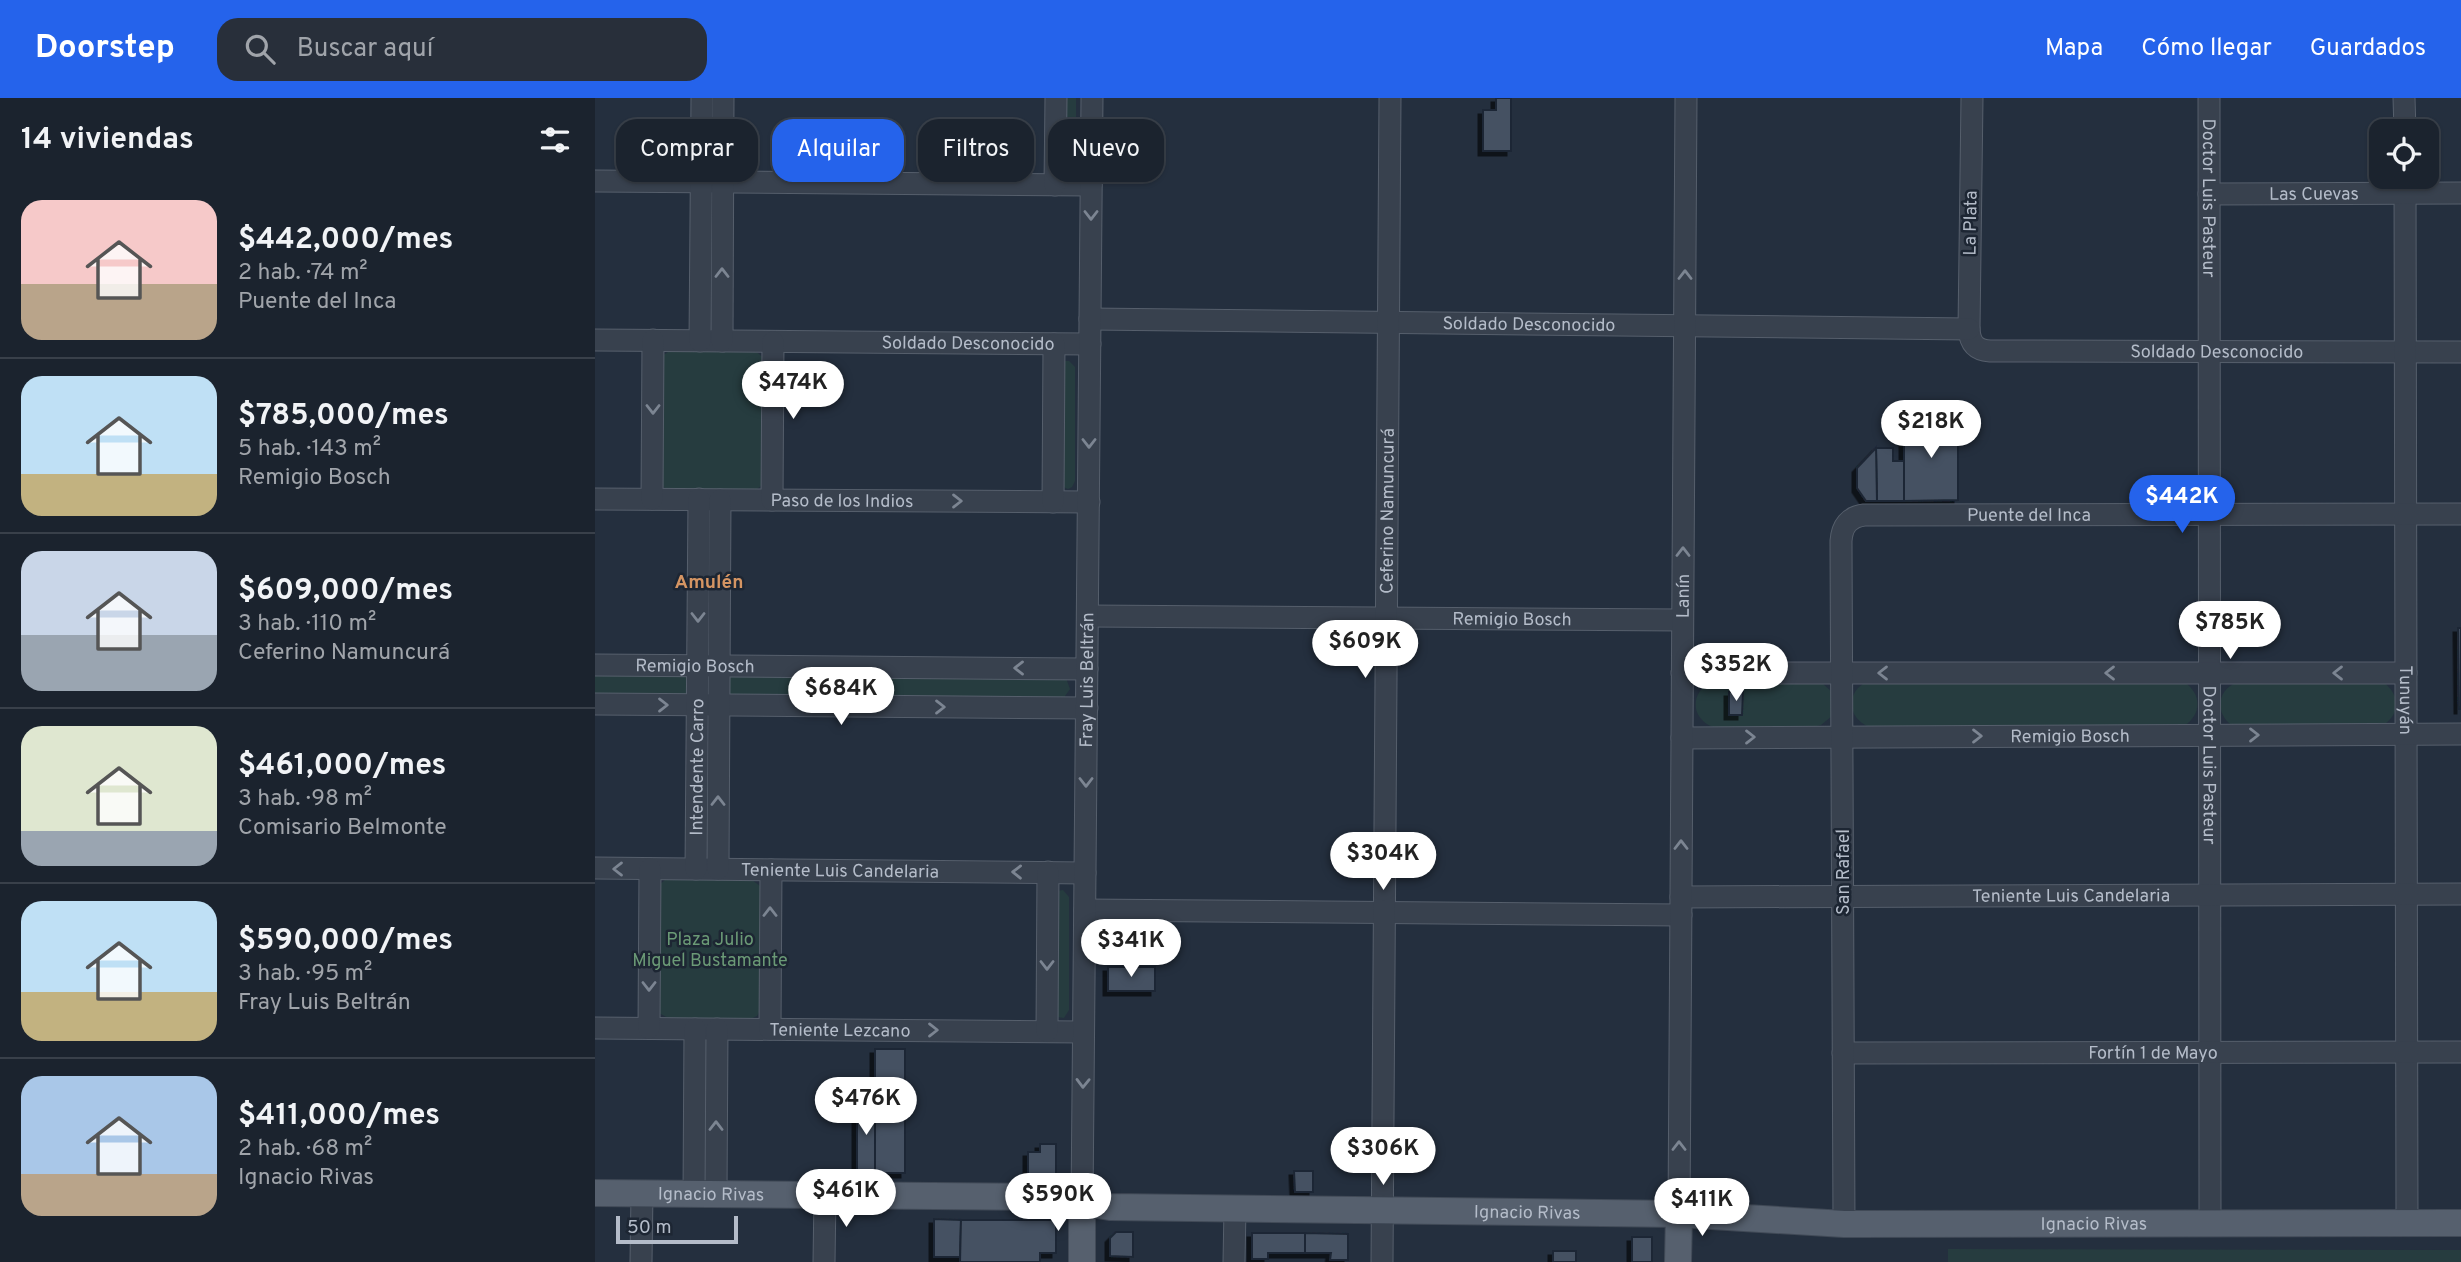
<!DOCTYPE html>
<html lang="es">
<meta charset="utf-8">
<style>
body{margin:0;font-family:Overpass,sans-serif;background:#282f3a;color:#f1f3f6;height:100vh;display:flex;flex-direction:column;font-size:26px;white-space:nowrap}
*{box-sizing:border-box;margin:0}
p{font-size:23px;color:#a0a4aa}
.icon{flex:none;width:38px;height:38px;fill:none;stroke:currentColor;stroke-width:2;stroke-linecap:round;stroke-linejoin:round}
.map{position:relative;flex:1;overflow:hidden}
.panel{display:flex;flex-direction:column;background:#1b232e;width:595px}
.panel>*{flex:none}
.hud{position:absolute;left:21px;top:21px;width:665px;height:63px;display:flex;gap:14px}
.controls{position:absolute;left:1774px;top:21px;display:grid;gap:14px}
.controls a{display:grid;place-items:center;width:70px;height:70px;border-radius:14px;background:#1b232e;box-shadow:0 2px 5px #0004,0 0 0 2px #39404a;font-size:35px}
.scale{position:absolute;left:21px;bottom:18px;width:122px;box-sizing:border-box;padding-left:7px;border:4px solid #b4bcc9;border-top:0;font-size:19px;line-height:24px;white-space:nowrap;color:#b4bcc9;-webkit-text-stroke:5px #1d2633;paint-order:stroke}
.price{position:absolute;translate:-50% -60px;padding:0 16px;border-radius:24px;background:#fff;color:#222;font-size:23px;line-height:46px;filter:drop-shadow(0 2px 4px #0008)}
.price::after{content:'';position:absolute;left:50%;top:42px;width:21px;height:16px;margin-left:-10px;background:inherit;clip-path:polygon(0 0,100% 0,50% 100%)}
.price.on{background:#2563eb;color:#fff}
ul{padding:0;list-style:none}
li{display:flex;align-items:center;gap:21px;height:175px;padding:0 21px}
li+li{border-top:2px solid #39404a}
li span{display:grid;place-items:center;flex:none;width:196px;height:140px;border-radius:21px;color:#555}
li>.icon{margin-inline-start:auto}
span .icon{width:84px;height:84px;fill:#fffc;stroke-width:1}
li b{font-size:30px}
h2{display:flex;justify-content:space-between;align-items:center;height:84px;padding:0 21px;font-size:30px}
.chip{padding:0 24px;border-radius:21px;background:#1b232e;box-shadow:0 2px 5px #0004,0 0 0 2px #39404a;font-size:24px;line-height:63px}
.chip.on{background:#2563eb;color:#fff}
header{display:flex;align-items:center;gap:42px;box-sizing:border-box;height:98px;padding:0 35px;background:#2563eb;color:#fff}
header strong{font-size:33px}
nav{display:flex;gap:38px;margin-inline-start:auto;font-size:24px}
.search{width:490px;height:63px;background:#282f3a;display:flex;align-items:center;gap:18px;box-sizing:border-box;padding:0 24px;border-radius:21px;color:#a0a4aa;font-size:26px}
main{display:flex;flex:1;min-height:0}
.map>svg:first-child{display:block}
.park{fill:#263c3f}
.building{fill:#455162;stroke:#1f2835;stroke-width:2;filter:url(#shadow)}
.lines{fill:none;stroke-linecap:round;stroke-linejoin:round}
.minor-casing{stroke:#565f6c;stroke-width:23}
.major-casing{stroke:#414a57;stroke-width:28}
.minor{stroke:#38414e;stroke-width:21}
.major{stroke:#56606e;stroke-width:26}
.oneway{stroke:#7c8592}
.labels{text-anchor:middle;stroke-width:5;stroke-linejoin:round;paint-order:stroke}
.street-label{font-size:18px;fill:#b4bcc9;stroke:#1d2633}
.park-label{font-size:18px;fill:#6b9a76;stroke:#1d2633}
.neighbourhood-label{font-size:19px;font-weight:bold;fill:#d59563;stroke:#1d2633}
</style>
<header>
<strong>Doorstep</strong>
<div class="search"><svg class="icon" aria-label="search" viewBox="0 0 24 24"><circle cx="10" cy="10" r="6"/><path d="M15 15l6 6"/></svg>Buscar aquí</div>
<nav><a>Mapa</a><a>Cómo llegar</a><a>Guardados</a></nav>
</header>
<main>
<section class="panel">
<h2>14 viviendas<svg class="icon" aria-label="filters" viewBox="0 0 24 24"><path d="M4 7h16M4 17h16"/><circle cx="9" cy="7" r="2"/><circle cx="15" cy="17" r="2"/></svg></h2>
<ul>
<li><span style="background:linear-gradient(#f6c9c9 60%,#b9a48a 0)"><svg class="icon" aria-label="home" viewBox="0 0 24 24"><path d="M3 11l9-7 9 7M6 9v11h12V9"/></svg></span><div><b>$442,000/mes</b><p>2 hab. · 74 m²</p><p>Puente del Inca</p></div></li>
<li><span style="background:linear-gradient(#bfe0f5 70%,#c2b280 0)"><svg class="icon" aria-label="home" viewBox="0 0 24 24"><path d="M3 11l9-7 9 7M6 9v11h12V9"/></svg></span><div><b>$785,000/mes</b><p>5 hab. · 143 m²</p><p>Remigio Bosch</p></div></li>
<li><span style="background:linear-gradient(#c9d6e8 60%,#9aa5b1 0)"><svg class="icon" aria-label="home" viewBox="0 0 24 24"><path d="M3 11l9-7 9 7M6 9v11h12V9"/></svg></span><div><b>$609,000/mes</b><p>3 hab. · 110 m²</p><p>Ceferino Namuncurá</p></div></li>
<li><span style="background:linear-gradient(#dfe7d0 75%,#9aa5b1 0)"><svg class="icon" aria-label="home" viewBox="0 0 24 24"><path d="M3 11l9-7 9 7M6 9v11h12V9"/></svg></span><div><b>$461,000/mes</b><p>3 hab. · 98 m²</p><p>Comisario Belmonte</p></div></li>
<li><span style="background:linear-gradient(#bfe0f5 65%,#c2b280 0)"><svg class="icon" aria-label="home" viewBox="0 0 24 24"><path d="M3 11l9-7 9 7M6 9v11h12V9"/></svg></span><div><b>$590,000/mes</b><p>3 hab. · 95 m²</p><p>Fray Luis Beltrán</p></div></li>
<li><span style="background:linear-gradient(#a9c7e8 70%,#b9a48a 0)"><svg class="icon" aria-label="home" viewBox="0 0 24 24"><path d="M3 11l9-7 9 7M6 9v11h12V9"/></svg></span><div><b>$411,000/mes</b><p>2 hab. · 68 m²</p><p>Ignacio Rivas</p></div></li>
</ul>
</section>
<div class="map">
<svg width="1866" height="1164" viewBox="0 0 1866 1164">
<defs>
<filter id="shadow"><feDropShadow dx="-4.5" dy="4.5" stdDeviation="0" flood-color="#0009"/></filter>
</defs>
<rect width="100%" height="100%" fill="#242f3e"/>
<g class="park">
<path d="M467,0h14v64l-1,5 -5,3 -5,-1z"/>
<path d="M81,252l75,1 7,2 5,5 -1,127 -6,5h-90l-6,-8 2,-126 6,-4z"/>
<path d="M469,263h5l6,6v114l-3,6 -4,2 -7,-3z"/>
<path d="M0,574l91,3 2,4 1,11 -6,6 -88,1z"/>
<path d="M138,576l333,4 4,11 -7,10 -331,-4 -3,-3 -1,-12z"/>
<path d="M1117,583l109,1 12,11 -1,23 -11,9 -7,2h-101c-23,-9 -23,-35 -1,-46z"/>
<path d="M1273,583l316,1c18,12 18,32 0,44l-315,1c-23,-10 -23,-36 -1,-46z"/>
<path d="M1642,584h146c17,12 18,32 0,43h-152c-17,-14 -13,-35 6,-43z"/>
<path d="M78,781l79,1 8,6 1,123 -4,7 -7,3h-80l-11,-6v-128l6,-5z"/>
<path d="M468,792l6,7v113l-5,8 -7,-1 1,-126z"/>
<path d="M1353,1151l513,1v12h-513z"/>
</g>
<g class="building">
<path d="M901,0h15v53h-28v-41h13z"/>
<path d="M1363,321v81l-54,1v-81z"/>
<path d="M1281,350h17v13h11v40h-27z"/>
<path d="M1281,350l1,53h-11l-9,-13v-20z"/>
<path d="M1863,530h3v81h-2z"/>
<path d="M1134,594h14l-1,23h-13z"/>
<rect x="513" y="869" width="47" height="24"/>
<rect x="280" y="951" width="30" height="52"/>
<rect x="262" y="1003" width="18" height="72"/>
<rect x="280" y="1003" width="30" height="72"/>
<path d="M445,1046h16v31h-28v-23h12z"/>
<path d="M699,1073h19v21h-18z"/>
<path d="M339,1121l27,1 -1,37h-26z"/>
<path d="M366,1122h95v33h-16v9h-80z"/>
<path d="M521,1134h17v25l-23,-1v-18z"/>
<path d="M657,1135h53v20h-37v6h-16z"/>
<path d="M710,1135l43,1v26h-18l1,-7h-26z"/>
<rect x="1037" y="1139" width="20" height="25"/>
<rect x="958" y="1153" width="23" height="11"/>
</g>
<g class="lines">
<g class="minor-casing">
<g id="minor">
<path id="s1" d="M1377,0l-3,231c1,15 7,21 21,22l471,1"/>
<path id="s2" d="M1614,0l1,1125"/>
<path d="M1809,0l1,33"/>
<path id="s3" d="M1810,79l2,1046"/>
<path d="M0,83l496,4"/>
<path d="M460,87l1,-87"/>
<path id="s4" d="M1614,96l252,-1"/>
<path id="s5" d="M495,221l879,10"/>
<path id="s6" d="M0,242l495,4"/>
<path d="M105,243l2,-243"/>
<path d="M127,243l1,-243"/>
<path id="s7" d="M0,401l494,3"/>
<path d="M57,401l1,-159"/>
<path d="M177,402l1,-158"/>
<path d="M458,404l1,-158"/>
<path id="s8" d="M493,518l594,4"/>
<path id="s9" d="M0,567l492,4"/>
<path d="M1087,575h724"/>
<path d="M0,606l492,4"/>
<path id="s10" d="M1087,640l779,-4"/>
<path id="s11" d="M0,770l490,5"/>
<path id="s12" d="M101,771l3,-370"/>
<path d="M123,771l2,-369"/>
<path id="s13" d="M1086,799l780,-3"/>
<path d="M490,812l596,5"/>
<path id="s14" d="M0,930l488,4"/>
<path d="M54,930l1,-159"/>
<path d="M175,931l1,-159"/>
<path d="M452,933l1,-159"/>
<path id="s15" d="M1248,955l618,-1"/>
<path d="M99,1096l1,-165"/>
<path d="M121,1096l1,-165"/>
<path id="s16" d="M487,1105l10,-1105"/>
<path id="s17" d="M1084,1116l7,-1116"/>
<path id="s18" d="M1249,1126l-3,-683c1,-15 8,-24 23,-26l597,-1"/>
<path d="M46,1164l1,-69"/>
<path d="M229,1164l1,-67"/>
<path d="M639,1164l1,-54"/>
<path id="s19" d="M787,1164l8,-1164"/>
</g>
</g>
<g class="major-casing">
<g id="major">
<path id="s20" d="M0,1095l454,4 61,10 569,7 165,10 617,-1"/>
<path d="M487,1164v-59"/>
<path d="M1083,1164l1,-48"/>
</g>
</g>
<use href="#minor" class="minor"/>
<use href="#major" class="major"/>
</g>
<defs><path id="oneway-chevron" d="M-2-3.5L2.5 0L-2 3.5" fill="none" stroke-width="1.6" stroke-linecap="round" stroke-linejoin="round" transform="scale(1.75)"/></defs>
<g class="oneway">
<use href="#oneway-chevron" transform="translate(496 117) rotate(90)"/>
<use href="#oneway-chevron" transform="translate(127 175) rotate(-90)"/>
<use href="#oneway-chevron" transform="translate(1090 177) rotate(-90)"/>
<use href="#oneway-chevron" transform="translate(58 311) rotate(90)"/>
<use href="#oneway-chevron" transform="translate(494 345) rotate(90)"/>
<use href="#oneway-chevron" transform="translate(362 403)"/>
<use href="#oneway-chevron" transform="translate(1088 454) rotate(-90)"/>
<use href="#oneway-chevron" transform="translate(103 519) rotate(90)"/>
<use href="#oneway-chevron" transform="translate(424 570) rotate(-180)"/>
<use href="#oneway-chevron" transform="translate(1288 575) rotate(180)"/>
<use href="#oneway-chevron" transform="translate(1515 575) rotate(180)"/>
<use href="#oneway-chevron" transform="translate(1743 575) rotate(-180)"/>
<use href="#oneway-chevron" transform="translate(68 607)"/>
<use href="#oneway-chevron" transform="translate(345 609)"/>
<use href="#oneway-chevron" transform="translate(1659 637)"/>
<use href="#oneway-chevron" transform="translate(1382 638)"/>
<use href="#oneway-chevron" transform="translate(1155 639)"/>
<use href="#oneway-chevron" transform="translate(491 684) rotate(90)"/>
<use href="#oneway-chevron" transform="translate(123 703) rotate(-90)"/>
<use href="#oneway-chevron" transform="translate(1086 747) rotate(-90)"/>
<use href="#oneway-chevron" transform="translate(23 771) rotate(-180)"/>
<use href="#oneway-chevron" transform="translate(422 774) rotate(-179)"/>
<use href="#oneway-chevron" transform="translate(175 814) rotate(-90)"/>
<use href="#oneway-chevron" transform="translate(452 867) rotate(90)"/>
<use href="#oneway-chevron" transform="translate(54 888) rotate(90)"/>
<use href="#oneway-chevron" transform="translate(338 932)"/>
<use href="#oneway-chevron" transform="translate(488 985) rotate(91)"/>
<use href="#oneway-chevron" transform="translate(121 1028) rotate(-90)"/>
<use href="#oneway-chevron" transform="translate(1084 1048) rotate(-90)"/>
</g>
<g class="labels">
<g class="street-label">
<text dy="6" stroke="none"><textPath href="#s4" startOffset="105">Las Cuevas</textPath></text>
<text dy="6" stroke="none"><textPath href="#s2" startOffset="100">Doctor Luis Pasteur</textPath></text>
<text transform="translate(1375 125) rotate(-89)" y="6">La Plata</text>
<text dy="6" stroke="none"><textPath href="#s5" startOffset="439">Soldado Desconocido</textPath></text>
<text dy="6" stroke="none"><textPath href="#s6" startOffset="373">Soldado Desconocido</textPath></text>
<text dy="6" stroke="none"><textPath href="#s1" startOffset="492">Soldado Desconocido</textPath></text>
<text dy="6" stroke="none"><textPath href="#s7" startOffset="247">Paso de los Indios</textPath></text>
<text dy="6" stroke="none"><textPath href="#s19" startOffset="751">Ceferino Namuncurá</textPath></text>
<text dy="6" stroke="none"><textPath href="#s18" startOffset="886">Puente del Inca</textPath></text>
<text dy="6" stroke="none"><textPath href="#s17" startOffset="618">Lanín</textPath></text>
<text dy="6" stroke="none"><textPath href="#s8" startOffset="424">Remigio Bosch</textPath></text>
<text dy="6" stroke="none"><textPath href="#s9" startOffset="100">Remigio Bosch</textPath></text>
<text dy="6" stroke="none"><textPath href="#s16" startOffset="523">Fray Luis Beltrán</textPath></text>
<text dy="6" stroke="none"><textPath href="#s3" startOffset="523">Tunuyán</textPath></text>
<text dy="6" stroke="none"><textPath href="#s10" startOffset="388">Remigio Bosch</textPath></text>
<text dy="6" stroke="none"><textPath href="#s2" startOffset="667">Doctor Luis Pasteur</textPath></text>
<text dy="6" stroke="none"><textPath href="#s12" startOffset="102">Intendente Carro</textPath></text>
<text dy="6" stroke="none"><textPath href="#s11" startOffset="245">Teniente Luis Candelaria</textPath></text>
<text transform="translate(1248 774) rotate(-90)" y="6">San Rafael</text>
<text dy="6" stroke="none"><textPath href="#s13" startOffset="390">Teniente Luis Candelaria</textPath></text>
<text dy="6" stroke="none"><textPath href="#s14" startOffset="245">Teniente Lezcano</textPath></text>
<text dy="6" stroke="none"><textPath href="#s15" startOffset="310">Fortín 1 de Mayo</textPath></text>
<text dy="6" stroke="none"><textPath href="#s20" startOffset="116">Ignacio Rivas</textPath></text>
<text dy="6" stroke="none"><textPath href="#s20" startOffset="933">Ignacio Rivas</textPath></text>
<text dy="6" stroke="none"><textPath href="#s20" startOffset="1500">Ignacio Rivas</textPath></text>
</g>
<g class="park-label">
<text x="115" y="847">Plaza Julio<tspan x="115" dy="21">Miguel Bustamante</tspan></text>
</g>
<g class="neighbourhood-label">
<text x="114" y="490">Amulén</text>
</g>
</g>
</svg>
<div class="controls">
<a><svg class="icon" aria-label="locate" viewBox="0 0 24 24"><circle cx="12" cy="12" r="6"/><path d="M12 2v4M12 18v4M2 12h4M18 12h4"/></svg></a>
</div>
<div class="scale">50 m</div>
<b class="price" style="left:198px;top:323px">$474K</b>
<b class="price" style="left:1336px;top:362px">$218K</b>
<b class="price on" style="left:1587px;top:437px">$442K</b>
<b class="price" style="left:1635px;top:563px">$785K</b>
<b class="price" style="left:770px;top:582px">$609K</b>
<b class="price" style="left:1141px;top:605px">$352K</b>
<b class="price" style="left:246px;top:629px">$684K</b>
<b class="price" style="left:788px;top:794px">$304K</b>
<b class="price" style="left:536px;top:881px">$341K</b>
<b class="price" style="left:271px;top:1039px">$476K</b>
<b class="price" style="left:788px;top:1089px">$306K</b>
<b class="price" style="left:251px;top:1131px">$461K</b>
<b class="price" style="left:463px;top:1135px">$590K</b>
<b class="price" style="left:1107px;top:1140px">$411K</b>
<div class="hud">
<a class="chip">Comprar</a>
<a class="chip on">Alquilar</a>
<a class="chip">Filtros</a>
<a class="chip">Nuevo</a>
</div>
</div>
</main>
